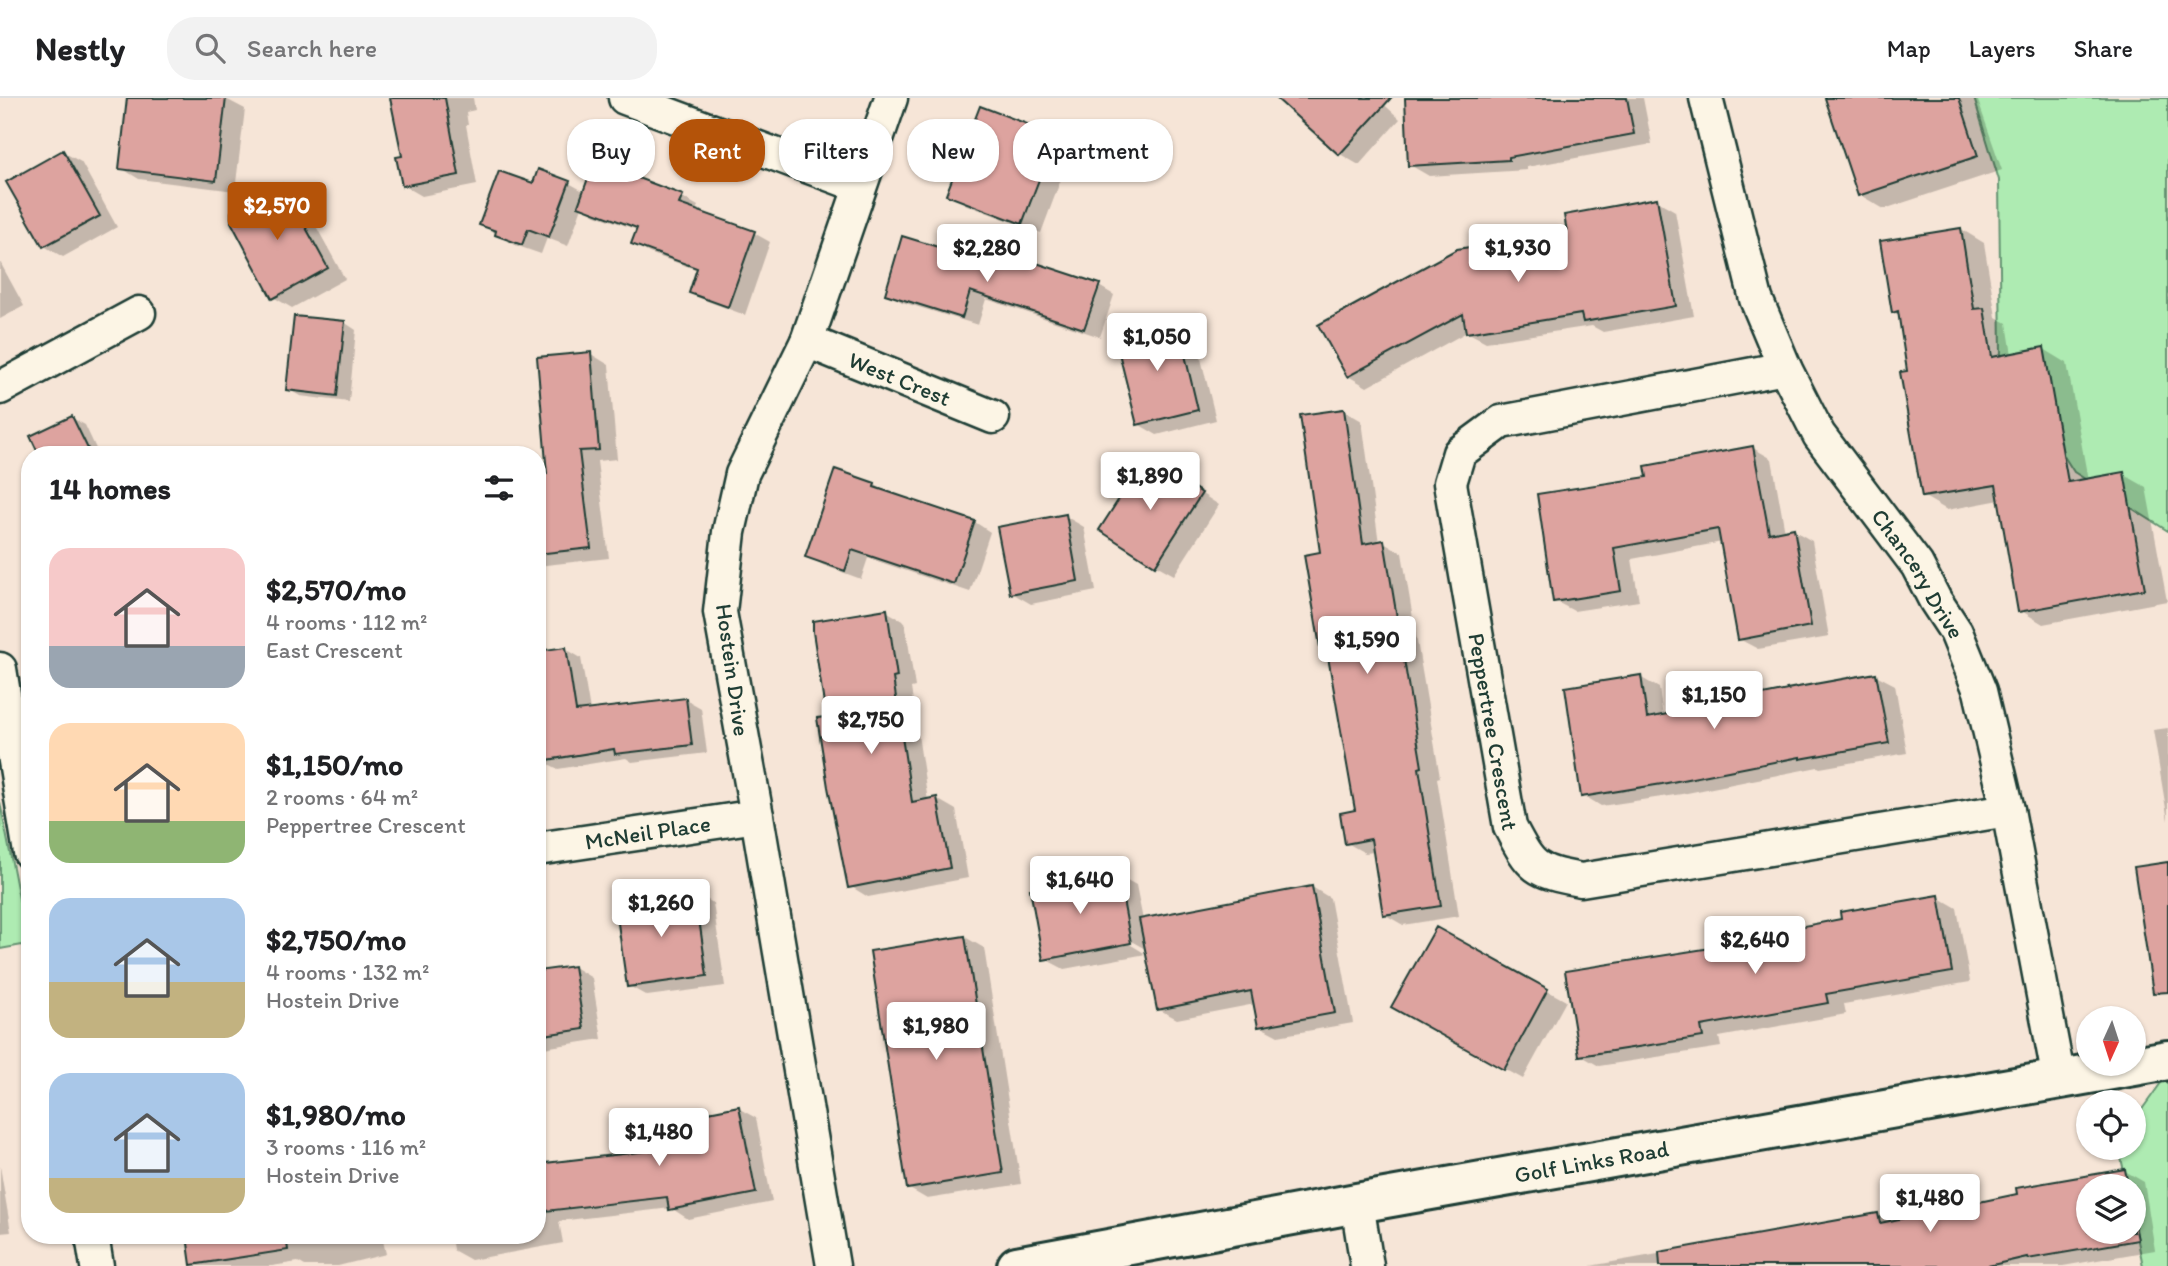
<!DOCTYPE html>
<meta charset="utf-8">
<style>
:root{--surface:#fff;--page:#f2f2f2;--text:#202124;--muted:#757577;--line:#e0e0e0;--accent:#b45309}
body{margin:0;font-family:Itim,sans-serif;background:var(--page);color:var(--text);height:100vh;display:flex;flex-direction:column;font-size:26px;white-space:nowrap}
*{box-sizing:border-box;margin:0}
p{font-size:23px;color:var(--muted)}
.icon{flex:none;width:38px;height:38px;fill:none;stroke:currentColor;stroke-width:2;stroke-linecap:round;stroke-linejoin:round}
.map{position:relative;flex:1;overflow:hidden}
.panel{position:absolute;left:21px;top:348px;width:525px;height:798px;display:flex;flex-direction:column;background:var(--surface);border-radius:28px;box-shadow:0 2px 5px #0004}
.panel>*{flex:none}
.hud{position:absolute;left:567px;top:21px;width:665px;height:63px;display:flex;gap:14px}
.needle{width:46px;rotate:183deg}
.buttons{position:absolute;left:2076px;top:908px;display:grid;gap:14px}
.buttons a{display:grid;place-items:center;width:70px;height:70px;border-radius:50%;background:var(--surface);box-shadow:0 2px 5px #0004;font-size:35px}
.price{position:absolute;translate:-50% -60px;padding:0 16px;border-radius:7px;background:#fff;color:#222;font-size:23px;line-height:46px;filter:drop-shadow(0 2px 4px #0008)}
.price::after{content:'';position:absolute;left:50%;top:42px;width:21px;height:16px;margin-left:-10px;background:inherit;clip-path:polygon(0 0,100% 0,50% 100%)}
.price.selected{background:var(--accent);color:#fff}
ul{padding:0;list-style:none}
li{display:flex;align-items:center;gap:21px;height:175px;padding:0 28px}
li span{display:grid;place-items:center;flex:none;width:196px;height:140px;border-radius:21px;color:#555}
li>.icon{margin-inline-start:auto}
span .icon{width:84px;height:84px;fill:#fffc;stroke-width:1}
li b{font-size:30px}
h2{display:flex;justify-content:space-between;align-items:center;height:84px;padding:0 28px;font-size:30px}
.chip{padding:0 24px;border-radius:28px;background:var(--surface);box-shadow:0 2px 5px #0004;font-size:24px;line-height:63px}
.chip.selected{background:var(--accent);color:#fff}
header{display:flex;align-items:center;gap:42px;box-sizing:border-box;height:98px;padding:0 35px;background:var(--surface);border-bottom:2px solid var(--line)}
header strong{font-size:33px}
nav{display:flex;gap:38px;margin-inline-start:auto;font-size:24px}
.search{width:490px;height:63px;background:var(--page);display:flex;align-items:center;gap:18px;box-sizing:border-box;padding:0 24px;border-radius:28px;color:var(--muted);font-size:26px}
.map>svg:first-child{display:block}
.green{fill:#aeebb2;stroke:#669473;stroke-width:2}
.shadow{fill:#0003;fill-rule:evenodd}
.building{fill:#dda39f;stroke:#1f3d34;stroke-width:2}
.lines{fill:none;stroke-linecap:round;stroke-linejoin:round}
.minor-casing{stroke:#1f3d34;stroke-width:37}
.secondary-casing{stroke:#1f3d34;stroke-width:44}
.minor{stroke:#fcf5e5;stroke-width:32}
.secondary{stroke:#fcf5e5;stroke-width:38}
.labels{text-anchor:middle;stroke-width:7;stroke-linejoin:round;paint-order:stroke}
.street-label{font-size:23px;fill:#1f3d34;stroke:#fcf5e5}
</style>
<header>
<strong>Nestly</strong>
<div class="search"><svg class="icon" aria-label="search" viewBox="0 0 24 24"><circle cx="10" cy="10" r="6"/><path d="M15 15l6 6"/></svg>Search here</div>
<nav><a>Map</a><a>Layers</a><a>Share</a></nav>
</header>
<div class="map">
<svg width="2168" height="1168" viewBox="0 0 2168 1168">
<rect width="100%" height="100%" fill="#f6e5d7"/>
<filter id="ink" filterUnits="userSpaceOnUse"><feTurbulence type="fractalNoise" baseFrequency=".0143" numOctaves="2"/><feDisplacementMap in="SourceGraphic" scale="14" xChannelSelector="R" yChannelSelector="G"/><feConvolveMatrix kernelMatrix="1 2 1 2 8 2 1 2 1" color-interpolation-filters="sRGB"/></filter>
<g filter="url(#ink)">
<path class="green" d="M1974 0H2168V433L2074 374 2001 259 1999 82Z
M0 704 28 846 0 851Z
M2168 975V1168H2143L2133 1118V1088H2127L2119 1050H2133V1024Z"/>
<path class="shadow" d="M129 0H221L226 1 245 11 235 93 139 81 121 70Z
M392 0H473L475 12 466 14 468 27H466L477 87 422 98 403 87 404 59Z
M1278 0H1377L1400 21 1359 67 1340 56Z
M1407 0H1643L1652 46 1527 69V72L1429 78 1410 67Z
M1827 0H1977L2002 72 1884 111 1860 97Z
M1055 38 1073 49 1041 135 967 107 948 96Z
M63 54 81 64 117 129 63 159 44 148Z
M569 85 585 94 682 99 698 108 695 114 754 135 770 144 745 217 707 203 691 194 698 172 649 155 634 146 638 132 596 117 582 109 568 148 547 140 541 156 515 147 482 126 534 88Z
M282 88 300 99 345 181 292 210 273 199Z
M1656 102 1675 113 1694 218 1603 234 1592 228 1486 244 1467 234 1367 289 1348 278 1569 135Z
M1961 131 1984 145 1996 219 2007 225 2012 257 2044 251 2067 265 2088 382 2123 376 2146 389 2167 503 2043 526 2020 512 2000 402 1947 412 1923 398 1909 274 1901 218 1893 214Z
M0 164 24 208 0 221Z
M1008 173 1099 188 1114 197 1100 239 986 201 978 227 902 204 887 195Z
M344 224 356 232 349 304 300 298 288 291Z
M1176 225 1195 236 1216 322 1157 337 1138 326Z
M591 256 609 267 617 361 597 363 609 460 537 468V379L549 377Z
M1343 312 1362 323 1379 445 1384 444 1402 455 1440 679 1437 680 1459 818 1403 827 1384 816 1375 754 1365 755 1347 745 1357 714 1330 562 1324 559 1322 455Z
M72 320 85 327 99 357H41Z
M1753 350 1772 361 1785 434 1793 432 1812 443 1829 539 1758 551 1739 541 1722 444 1632 461 1639 503 1574 513 1555 503 1649 380Z
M1165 372 1219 407 1174 477 1156 467Z
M874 386 889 396 975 424 990 434 970 494 868 460 861 481 823 467 807 458Z
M1065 418 1084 429 1096 493 1031 506 1012 495Z
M886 513 905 524 915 589 911 590 928 703 937 701 956 712 968 780 868 799 850 788Z
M566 551 581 560 590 613 685 601 701 610 707 655 632 664 626 660 558 671 543 663 537 664V555Z
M1876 577 1895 587 1907 655 1820 670 1818 669 1682 696 1601 708 1583 697 1640 579 1659 590 1663 619Z
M2168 630V723L2153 632Z
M1118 777 1136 787 1143 822 1312 789 1330 800 1353 925 1278 938 1259 928 1255 906 1177 921 1158 911 1147 852 1124 839 1123 842 1146 856 1064 871 1045 861Z
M694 794 713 805 725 888 647 898 629 888Z
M1938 799 1957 810 1970 884 1844 906 1846 916 1719 939 1721 949 1599 968 1580 957 1713 851Z
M1436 831 1566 903 1523 981 1394 909Z
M965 839 984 850 1021 1086 927 1101 908 1090Z
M574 869 592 880 602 941 537 951V875Z
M738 1010 756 1020 772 1104 688 1121 671 1110 559 1123 563 1145 471 1162 453 1152 451 1138H537V1074L659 1053Z
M0 1068 11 1134 0 1135Z
M2125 1073 2144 1084 2155 1152 2063 1168H1590L1878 1117 1890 1125ZM2088 1088H2133V1134H2088Z
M189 1138H382L386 1156 338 1168H305L298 1164 272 1168H196L193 1166Z"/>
<path class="building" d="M127 0H226L216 83 119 71Z
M390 0H445L459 77 402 88 396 59 402 58Z
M1276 0H1391L1339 57Z
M1405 0H1627L1634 36 1509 59V62L1408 68Z
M1825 0H1959L1978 58 1858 98Z
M980 8 1056 37 1022 126 946 97Z
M63 52 100 118 43 149 6 84Z
M609 69 683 97 679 106 755 133 728 209 689 195 697 170 631 146 637 130 578 108 591 72 606 77Z
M538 71 570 83 549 139 528 131 522 147 495 137 496 133 479 127 499 73 533 85Z
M282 86 328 170 272 201 231 124V114Z
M1657 100 1676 208 1583 224 1581 216 1466 235 1463 216 1347 279 1318 227 1457 151 1567 134 1564 117Z
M1961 130 1974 211 1984 210 1992 259 2044 249 2068 384 2124 374 2145 491 2018 514 1996 387 1922 399 1900 274 1907 273 1898 213 1892 215 1880 143Z
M902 138 1007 170 1012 157 1100 186 1084 231 970 193 962 220 885 196Z
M294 218 345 223 337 298 286 292Z
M1177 223 1198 312 1137 327 1115 239Z
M591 254 599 352 579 353 591 450 537 456V377L547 376 537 259Z
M1344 311 1363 446 1384 442 1422 669 1419 670 1441 808 1383 817 1371 741 1345 746 1340 715 1355 712 1328 559 1322 560 1304 457 1320 454 1300 317Z
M72 318 91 357H39L30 338Z
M1753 348 1769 435 1794 430 1811 528 1738 542 1718 431 1614 450 1621 493 1553 504 1537 396 1647 379 1645 368Z
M1146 359 1202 395 1155 468 1099 432Z
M835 371 875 385 874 389 975 423 954 486 852 452 845 473 805 459Z
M1066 416 1078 483 1010 496 997 429Z
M887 511 897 579 893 580 912 704 937 699 950 770 848 790 828 689 817 620 826 619 813 534V523Z
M566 549 576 613 686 600 692 647 615 656 614 651 541 663 537 640V553Z
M1876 575 1889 645 1800 661V659L1662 686 1581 699 1565 589 1641 577 1647 620 1788 592 1787 591Z
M2168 764V894L2153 895 2134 769Z
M1118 775 1131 845 1043 862 1030 791Z
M1312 788 1335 915 1258 929 1251 893 1157 912 1139 821Z
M695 792 707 878 627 889 615 804Z
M1939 797 1952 874 1826 896 1828 905 1701 928 1703 939 1579 958 1565 873 1711 850 1710 846 1841 821 1840 814Z
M1436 829 1548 891 1504 972 1391 909Z
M965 838 1003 1075 907 1091 870 853Z
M574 868 584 931 537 938V873Z
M739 1008 756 1095 669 1112 667 1099 537 1114V1066L657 1052 652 1025Z
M2125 1071 2128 1088H2088V1134H2133V1117L2138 1142 2028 1161 2027 1159 1988 1168H1660L1659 1154 1878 1115 1880 1125 2017 1096 2016 1090Z
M187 1138H286L288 1152 191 1167Z"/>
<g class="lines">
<g class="minor-casing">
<g id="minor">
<path d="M625 0 860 88"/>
<path id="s1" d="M1706 0 1756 201 1785 270 1819 337 1917 467 1935 502 1956 534 1980 593 2008 712 2059 982"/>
<path id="s2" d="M807 243 993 319"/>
<path id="s3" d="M1785 270 1501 324 1459 355 1450 385 1510 729C1532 771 1534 773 1581 782L2008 712"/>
<path d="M0 290 139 215"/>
<path d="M0 571 30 755"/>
<path id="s4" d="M537 751 757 718"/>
<path d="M1357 1105 1367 1168"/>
<path d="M92 1138 97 1168"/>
<path d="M833 1168 757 718 720 514 729 434 742 376 807 243 891 0"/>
</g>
</g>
<g class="secondary-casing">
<g id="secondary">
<path id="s5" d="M1017 1168 1357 1105 2168 962"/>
</g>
</g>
<use href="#minor" class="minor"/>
<use href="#secondary" class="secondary"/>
</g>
</g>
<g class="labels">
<g class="street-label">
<text dy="8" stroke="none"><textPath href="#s2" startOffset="100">West Crest</textPath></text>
<text dy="8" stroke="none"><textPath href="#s1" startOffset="528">Chancery Drive</textPath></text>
<text transform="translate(733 572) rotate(82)" y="8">Hostein Drive</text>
<text dy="8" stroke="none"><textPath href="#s3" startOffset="625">Peppertree Crescent</textPath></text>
<text dy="8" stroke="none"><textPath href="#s4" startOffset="112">McNeil Place</textPath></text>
<text dy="8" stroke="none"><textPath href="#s5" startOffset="584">Golf Links Road</textPath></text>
</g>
</g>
</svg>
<div class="buttons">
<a><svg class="needle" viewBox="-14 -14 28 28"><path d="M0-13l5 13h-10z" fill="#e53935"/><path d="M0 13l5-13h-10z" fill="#757577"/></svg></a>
<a><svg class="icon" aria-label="locate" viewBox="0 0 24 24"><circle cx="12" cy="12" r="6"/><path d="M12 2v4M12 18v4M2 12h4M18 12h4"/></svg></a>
<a><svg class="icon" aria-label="layers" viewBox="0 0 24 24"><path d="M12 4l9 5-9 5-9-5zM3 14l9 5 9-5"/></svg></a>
</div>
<b class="price selected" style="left:277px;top:144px">$2,570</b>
<b class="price" style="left:987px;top:186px">$2,280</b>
<b class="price" style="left:1518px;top:186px">$1,930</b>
<b class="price" style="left:1157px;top:275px">$1,050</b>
<b class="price" style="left:1150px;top:414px">$1,890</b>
<b class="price" style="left:1367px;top:578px">$1,590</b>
<b class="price" style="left:1714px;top:633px">$1,150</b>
<b class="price" style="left:871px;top:658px">$2,750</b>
<b class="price" style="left:1080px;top:818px">$1,640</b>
<b class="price" style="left:661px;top:841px">$1,260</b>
<b class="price" style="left:1755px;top:878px">$2,640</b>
<b class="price" style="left:936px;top:964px">$1,980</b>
<b class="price" style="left:659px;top:1070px">$1,480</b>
<b class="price" style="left:1930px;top:1136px">$1,480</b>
<div class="hud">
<a class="chip">Buy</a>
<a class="chip selected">Rent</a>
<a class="chip">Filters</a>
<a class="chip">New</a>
<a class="chip">Apartment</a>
</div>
<section class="panel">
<h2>14 homes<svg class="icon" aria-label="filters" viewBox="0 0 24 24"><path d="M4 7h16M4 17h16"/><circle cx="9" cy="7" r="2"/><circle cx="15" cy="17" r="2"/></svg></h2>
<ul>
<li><span style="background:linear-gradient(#f6c9c9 70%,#9aa5b1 0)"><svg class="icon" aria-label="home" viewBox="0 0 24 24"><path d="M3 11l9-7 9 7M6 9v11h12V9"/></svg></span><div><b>$2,570/mo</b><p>4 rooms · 112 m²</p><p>East Crescent</p></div></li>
<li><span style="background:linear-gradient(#ffd9b3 70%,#8fb573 0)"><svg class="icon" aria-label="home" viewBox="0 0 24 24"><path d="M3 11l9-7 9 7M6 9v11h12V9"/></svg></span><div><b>$1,150/mo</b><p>2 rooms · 64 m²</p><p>Peppertree Crescent</p></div></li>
<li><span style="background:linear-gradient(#a9c7e8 60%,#c2b280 0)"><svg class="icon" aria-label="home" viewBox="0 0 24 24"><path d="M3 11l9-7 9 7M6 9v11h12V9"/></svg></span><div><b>$2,750/mo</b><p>4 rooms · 132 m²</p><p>Hostein Drive</p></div></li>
<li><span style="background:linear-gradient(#a9c7e8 75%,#c2b280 0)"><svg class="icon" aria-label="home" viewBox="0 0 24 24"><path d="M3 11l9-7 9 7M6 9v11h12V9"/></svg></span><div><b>$1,980/mo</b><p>3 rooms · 116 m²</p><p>Hostein Drive</p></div></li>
</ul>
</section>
</div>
